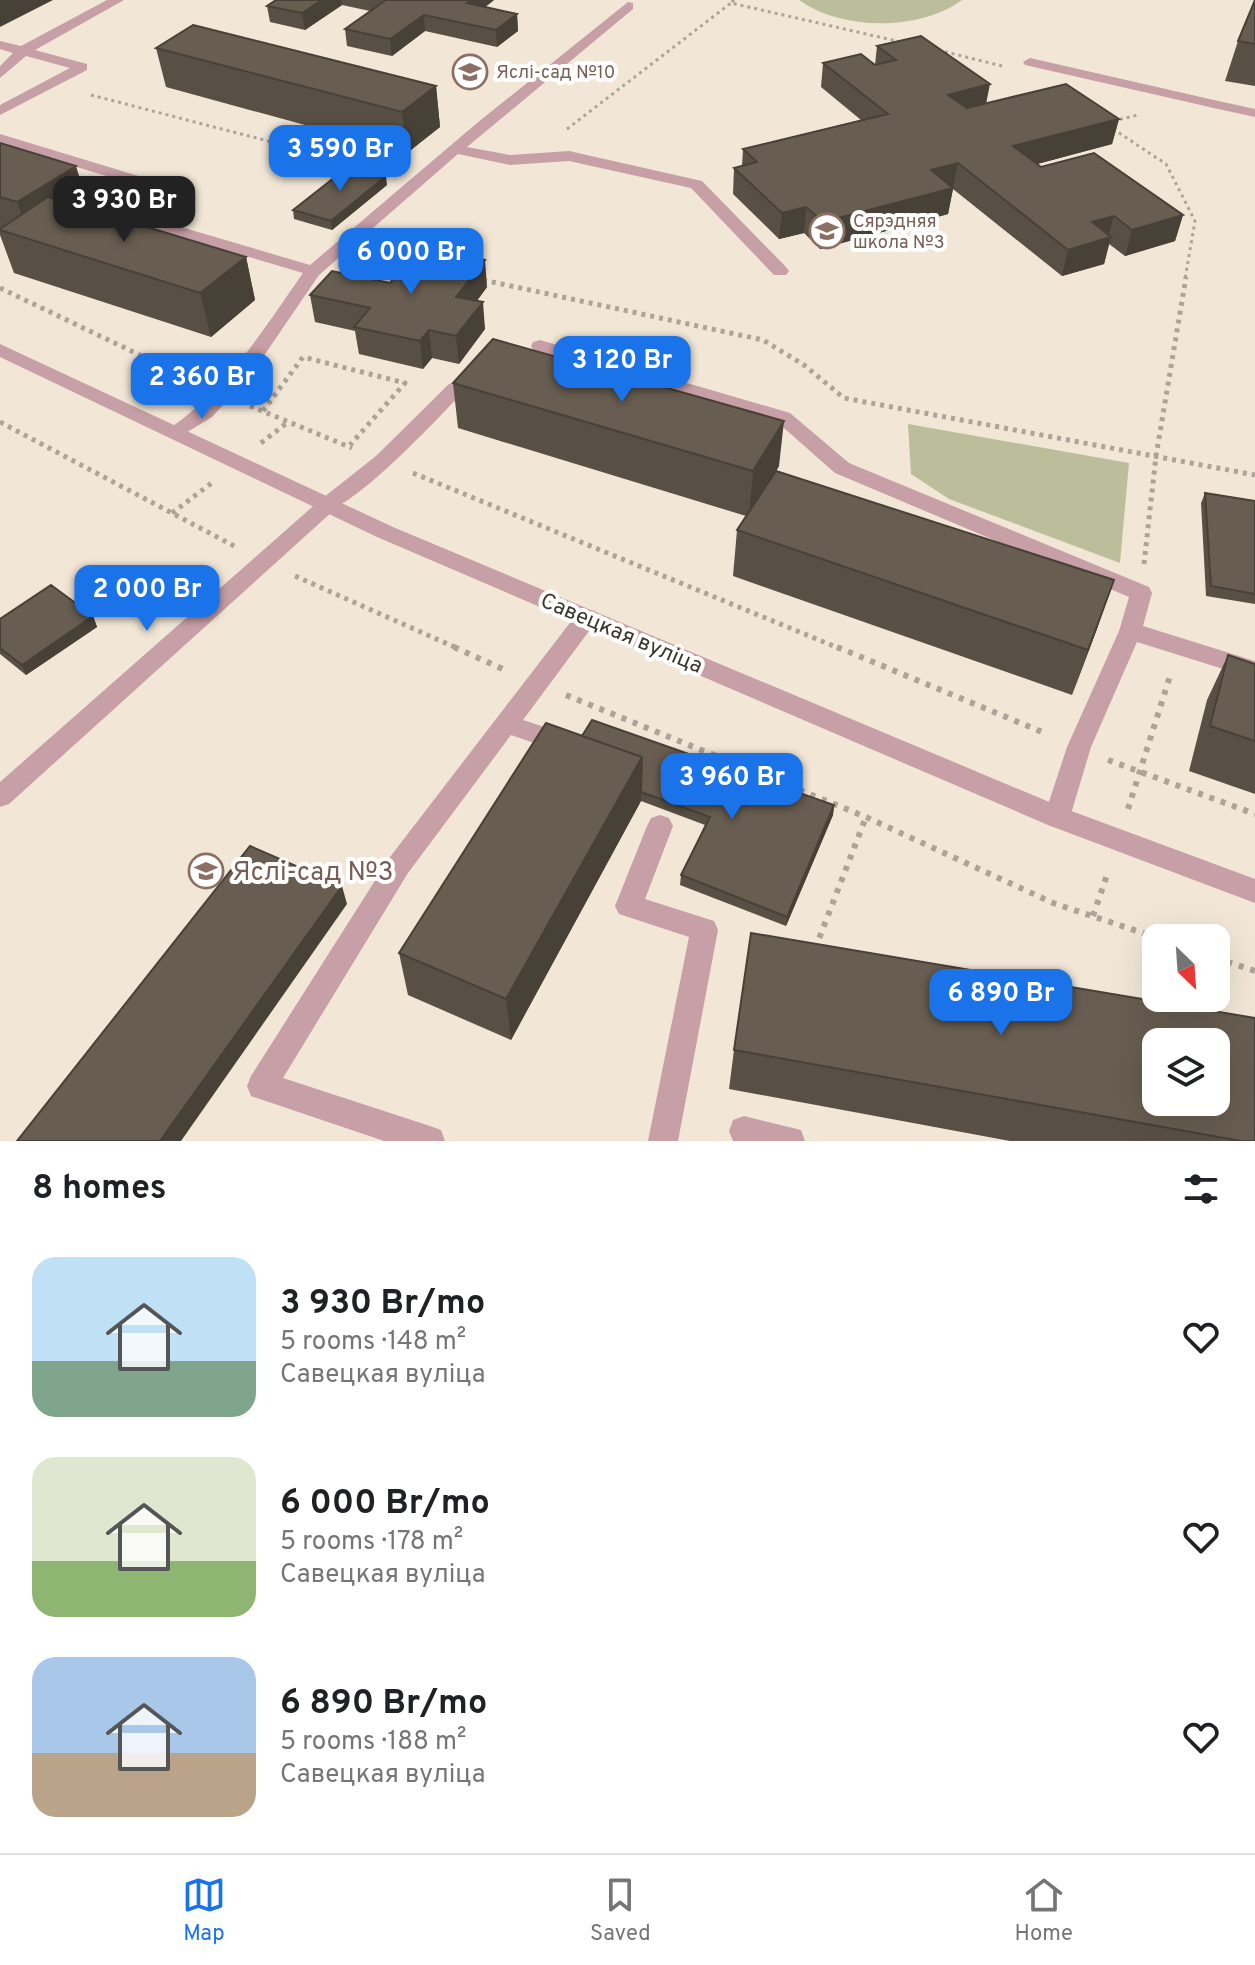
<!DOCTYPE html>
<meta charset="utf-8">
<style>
:root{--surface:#fff;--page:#f2f2f2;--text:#202124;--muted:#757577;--line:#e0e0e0;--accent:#1a73e8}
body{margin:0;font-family:Overpass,sans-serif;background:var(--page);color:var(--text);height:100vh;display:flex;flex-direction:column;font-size:30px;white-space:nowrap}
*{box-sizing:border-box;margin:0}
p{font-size:26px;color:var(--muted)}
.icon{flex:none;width:44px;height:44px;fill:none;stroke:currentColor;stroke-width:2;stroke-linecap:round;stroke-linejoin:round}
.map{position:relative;height:1141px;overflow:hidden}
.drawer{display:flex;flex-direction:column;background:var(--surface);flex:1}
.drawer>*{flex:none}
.needle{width:52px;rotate:155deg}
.fabs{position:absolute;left:1142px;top:924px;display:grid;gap:16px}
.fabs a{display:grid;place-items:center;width:88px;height:88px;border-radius:16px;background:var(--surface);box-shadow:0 8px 32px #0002;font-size:40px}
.price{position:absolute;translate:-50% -68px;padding:0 18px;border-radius:16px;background:var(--accent);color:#fff;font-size:26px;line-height:52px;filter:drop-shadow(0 2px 4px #0008)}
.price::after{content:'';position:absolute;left:50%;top:48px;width:24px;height:18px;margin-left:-12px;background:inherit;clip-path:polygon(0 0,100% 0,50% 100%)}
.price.current{background:#222;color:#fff}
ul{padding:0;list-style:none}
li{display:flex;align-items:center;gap:24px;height:200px;padding:0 32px}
li span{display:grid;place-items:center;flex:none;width:224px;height:160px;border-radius:24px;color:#555}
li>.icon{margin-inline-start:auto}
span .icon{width:96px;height:96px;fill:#fffc;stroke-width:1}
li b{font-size:34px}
h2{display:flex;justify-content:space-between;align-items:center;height:96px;padding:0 32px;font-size:34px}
.dock{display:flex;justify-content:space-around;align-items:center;height:112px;border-top:2px solid var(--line);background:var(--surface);font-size:22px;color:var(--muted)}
.dock a{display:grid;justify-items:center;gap:4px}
.dock .current{color:var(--accent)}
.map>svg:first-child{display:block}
.green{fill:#bbbd9b}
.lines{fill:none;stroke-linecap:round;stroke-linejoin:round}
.path-far2{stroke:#aca498;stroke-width:3;stroke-dasharray:3 4;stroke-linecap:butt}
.path-far1{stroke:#aca498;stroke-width:5;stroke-dasharray:4 5;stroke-linecap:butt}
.path{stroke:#aca498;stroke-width:6;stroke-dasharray:5 7;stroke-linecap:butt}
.service{fill:#c79fa6;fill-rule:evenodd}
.minor{fill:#c79fa6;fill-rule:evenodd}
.tertiary{fill:#c79fa6;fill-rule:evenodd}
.wall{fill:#595045}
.shaded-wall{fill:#484138}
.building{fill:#675d50;stroke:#484138;stroke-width:2;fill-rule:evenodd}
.labels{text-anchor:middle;stroke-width:8;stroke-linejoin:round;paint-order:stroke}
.far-education-label{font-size:18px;fill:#785e54;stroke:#fff;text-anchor:start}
.street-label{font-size:22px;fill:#3a3630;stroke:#fff}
.near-education-label{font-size:26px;fill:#785e54;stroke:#fff;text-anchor:start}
</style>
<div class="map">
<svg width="1255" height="1141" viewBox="0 0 1255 1141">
<rect width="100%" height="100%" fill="#f2e7d7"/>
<path class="green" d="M799 0H962C920 31 842 31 799 0Z
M908 424 1129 463 1120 563 949 499 911 474Z"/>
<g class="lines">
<path class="path-far2" d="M734 0 731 3 901 42
M938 50 1002 66
M91 95 387 172
M1113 121 1138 115
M567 129 731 3
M1113 129 1166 164 1195 221 1185 279
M377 255 411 263"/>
<path class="path-far1" d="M483 280 763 340 804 365 844 398 1255 475
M0 288 194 381
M250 406 352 448
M263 411 303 357 405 383 350 445
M0 422 236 547
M261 443 288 422
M413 473 841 649
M172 513 213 482
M1144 564 1156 456 1186 277
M295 576 459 649"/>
<path class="path" d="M454 647 505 670
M837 647 1047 734
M566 695 866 817 1053 903 1158 938
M1108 760 1255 814
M1128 809 1171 673
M1093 916 1108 872
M815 949 866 817
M1216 958 1255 971"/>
<path class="service" d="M107 0H124L35 50 87 64V70L0 115V105L70 68 26 56 0 78V66L13 53 0 49V41L21 46Z
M628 2 633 3V9L467 147 510 155 569 151 702 181 786 267 789 271 786 275H774L691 188 569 161 510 165 458 154 319 275 250 376 212 417 176 439 169 437 166 433 169 429C227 389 263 330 303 273L124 220 122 217 140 186 0 144V134L155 181 157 184 140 215 310 265 477 123Z
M1030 58 1214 100 1221 104 1214 108 1025 65 1023 62Z
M540 340 790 413 849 463 1149 587 1152 593 1143 626 1255 661V679L1137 642 1091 747 1070 817 1066 825 1057 828 1048 825 1044 817 1067 747 1119 631 1129 597 835 473 776 421 533 350 531 346 533 342Z
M456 382 463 384 466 388 463 392C441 415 345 519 319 511L316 506 319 501 376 456 449 384Z
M587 609 595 611 598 617 595 623 523 720 575 737 578 744 575 751 566 754 511 735 408 873 283 1078 430 1126 441 1130 445 1141H384L251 1096 247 1086 251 1076 390 857 579 611Z
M660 815 669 818 673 826 645 899 714 921 718 930 678 1141H648L689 937 619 914 615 906 647 826 651 818Z
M744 1116 801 1130 805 1141H733L729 1131 733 1120Z"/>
<path class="minor" d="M1214 100 1255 109V117L1209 107V101Z
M326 499 333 501 336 506 333 511 9 804 0 807V782L319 501Z"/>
<path class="tertiary" d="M0 344 393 527 1066 809 1255 879V903L1048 825 377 537 0 357Z"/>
</g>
<path class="wall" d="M274 0H494L485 7 517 14 518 31 497 47 425 31 392 56 347 46 345 29 370 11 342 5 305 30 270 22 267 6 276 0Z
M1255 0V86L1225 81 1238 41Z
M877 46 986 104 1119 119 1112 144 1037 164 1041 167 1183 215 1175 241 1125 256 1109 244 1104 264 1062 276 953 189 948 214 820 249 804 233 779 239 733 194 734 168 742 166 743 149 861 120 821 87 823 63 875 65Z
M156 48 436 86 440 127 407 153 166 87Z
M0 143 89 208 87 209 246 257 255 300 211 337 14 273 0 235Z
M387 185 332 230 294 219 293 210Z
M390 283 487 287 477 301 485 329 459 364 432 358 423 369 359 354 355 331 315 322 310 295Z
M453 383 779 466 772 478 1098 626 1072 695 733 576 737 530 746 516 458 428Z
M1205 493 1255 501V604L1206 596 1201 503Z
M93 616 97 627 26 675 0 654V619Z
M1228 655 1255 664V794L1189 771 1207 700Z
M582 736 834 805 833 815 786 926 680 885 681 875 705 825 641 801 511 1040 408 995 399 953Z
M734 1050 1255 1141H1010L729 1089Z"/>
<path class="shaded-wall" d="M0 0H53L0 27Z
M322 0H341L342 5 305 30 302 13Z
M472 0H494L469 20 467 3Z
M517 14 518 31 497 47 496 30Z
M424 15 425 31 392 56 390 39Z
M990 84 985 109 944 120 948 95Z
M436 86 440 127 407 153 402 112Z
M1119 119 1112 144 1008 172 1013 146Z
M958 163 948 214 820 249 823 222 931 170Z
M76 166 89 208 37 242 30 240 17 202Z
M386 176 387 185 332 230 331 221Z
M806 207 804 233 779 239 782 213Z
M1183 215 1175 241 1125 256 1132 230Z
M1114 216 1108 238 1111 237 1104 264 1062 276 1068 250 1092 222Z
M246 257 255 300 211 337 200 293Z
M485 260 487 287 459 324 456 297Z
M483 302 485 329 459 364 456 336Z
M429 330 432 358 423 369 420 341Z
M784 421 779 466 749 516 753 471Z
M1114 580 1098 626 1072 695 1088 650Z
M93 616 97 627 26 675 22 665Z
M642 757 641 801 511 1040 506 999Z
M834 805 833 815 786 926 787 917Z
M342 886 347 904 181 1141H160Z"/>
<path class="building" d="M276 0H322L302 13 267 6Z
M386 0H472L467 3 517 14 496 30 424 15 390 39 345 29Z
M1255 0V44L1238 41Z
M193 25 436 86 402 112 156 48Z
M921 36 990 84 948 95 967 108 1066 84 1119 119 1013 146 1041 167 1094 153 1183 215 1132 230 1114 216 1092 222 1111 237 1068 250 958 163 931 170 953 188 823 222 806 207 782 213 734 168 757 162 743 149 888 114 823 63 861 54 875 65 896 60 877 46Z
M0 143 76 166 17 202 0 197Z
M349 166 386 176 331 221 293 210Z
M48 197 246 257 200 293 0 230V229Z
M421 247 485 260 456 297 483 302 456 336 429 330 420 341 354 327 370 308 310 295 332 271 390 283Z
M493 339 784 421 753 471 453 383Z
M776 471 1114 580 1088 650 737 530Z
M1205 493 1255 501V594L1211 586Z
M51 585 93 616 22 665 0 648V619Z
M1228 655 1255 664V741L1210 726Z
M592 720 834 805 787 917 681 875 710 817 641 792 642 757 582 736Z
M546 723 642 757 506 999 399 953Z
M250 846 342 886 160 1141H17Z
M751 933 1255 1018V1141H1241L734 1050ZM1156 1042H1216V1102H1156Z"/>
<defs>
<g id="school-ring" transform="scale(1.8)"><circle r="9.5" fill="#fff" stroke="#8d6e63" stroke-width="1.5"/><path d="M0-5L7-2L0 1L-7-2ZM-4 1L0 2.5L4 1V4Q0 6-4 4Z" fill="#8d6e63"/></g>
</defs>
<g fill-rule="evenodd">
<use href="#school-ring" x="470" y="72"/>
<use href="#school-ring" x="827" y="231"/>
<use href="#school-ring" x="206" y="871"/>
</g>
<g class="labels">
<g class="far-education-label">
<text x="496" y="78">Яслі-сад №10</text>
<text x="853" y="227">Сярэдняя<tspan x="853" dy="21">школа №3</tspan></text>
</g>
<g class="street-label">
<text transform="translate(622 632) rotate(23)" y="8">Савецкая вуліца</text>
</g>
<g class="near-education-label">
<text x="232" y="880">Яслі-сад №3</text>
</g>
</g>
</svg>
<div class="fabs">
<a><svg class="needle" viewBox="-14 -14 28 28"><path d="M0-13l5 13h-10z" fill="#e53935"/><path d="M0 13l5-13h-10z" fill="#757577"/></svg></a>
<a><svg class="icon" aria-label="layers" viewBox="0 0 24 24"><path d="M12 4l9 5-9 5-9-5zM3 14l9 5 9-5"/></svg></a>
</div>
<b class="price" style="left:340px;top:193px">3 590 Br</b>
<b class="price current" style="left:124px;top:244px">3 930 Br</b>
<b class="price" style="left:411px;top:296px">6 000 Br</b>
<b class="price" style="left:622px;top:404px">3 120 Br</b>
<b class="price" style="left:202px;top:421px">2 360 Br</b>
<b class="price" style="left:147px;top:633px">2 000 Br</b>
<b class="price" style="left:732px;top:821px">3 960 Br</b>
<b class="price" style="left:1001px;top:1037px">6 890 Br</b>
</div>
<section class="drawer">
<h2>8 homes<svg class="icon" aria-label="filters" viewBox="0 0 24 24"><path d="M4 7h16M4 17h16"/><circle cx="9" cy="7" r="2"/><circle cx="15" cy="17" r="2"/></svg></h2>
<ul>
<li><span style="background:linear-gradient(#bfe0f5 65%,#7fa58c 0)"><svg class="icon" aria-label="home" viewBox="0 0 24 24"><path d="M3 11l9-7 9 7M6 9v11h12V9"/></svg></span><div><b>3 930 Br/mo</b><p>5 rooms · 148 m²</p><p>Савецкая вуліца</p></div><svg class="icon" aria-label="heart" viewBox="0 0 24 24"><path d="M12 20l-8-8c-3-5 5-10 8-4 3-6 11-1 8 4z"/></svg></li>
<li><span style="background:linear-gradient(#dfe7d0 65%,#8fb573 0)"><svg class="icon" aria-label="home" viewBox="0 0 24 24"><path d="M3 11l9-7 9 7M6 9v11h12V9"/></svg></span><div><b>6 000 Br/mo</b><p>5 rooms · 178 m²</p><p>Савецкая вуліца</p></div><svg class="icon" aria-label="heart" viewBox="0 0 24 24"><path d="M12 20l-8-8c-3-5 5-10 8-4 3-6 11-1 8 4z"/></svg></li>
<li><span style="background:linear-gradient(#a9c7e8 60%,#b9a48a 0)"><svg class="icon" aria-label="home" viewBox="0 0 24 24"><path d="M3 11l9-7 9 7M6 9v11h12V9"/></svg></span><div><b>6 890 Br/mo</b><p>5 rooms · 188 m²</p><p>Савецкая вуліца</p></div><svg class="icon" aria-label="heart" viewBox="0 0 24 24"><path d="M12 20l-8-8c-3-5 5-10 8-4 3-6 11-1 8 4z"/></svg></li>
</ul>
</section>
<nav class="dock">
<a class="current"><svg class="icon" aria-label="map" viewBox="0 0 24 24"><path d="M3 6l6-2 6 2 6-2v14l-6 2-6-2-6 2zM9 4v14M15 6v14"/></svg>Map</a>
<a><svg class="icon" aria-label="saved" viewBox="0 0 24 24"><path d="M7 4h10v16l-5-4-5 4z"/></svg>Saved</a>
<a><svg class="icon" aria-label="home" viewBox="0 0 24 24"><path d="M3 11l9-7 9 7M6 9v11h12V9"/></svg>Home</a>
</nav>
